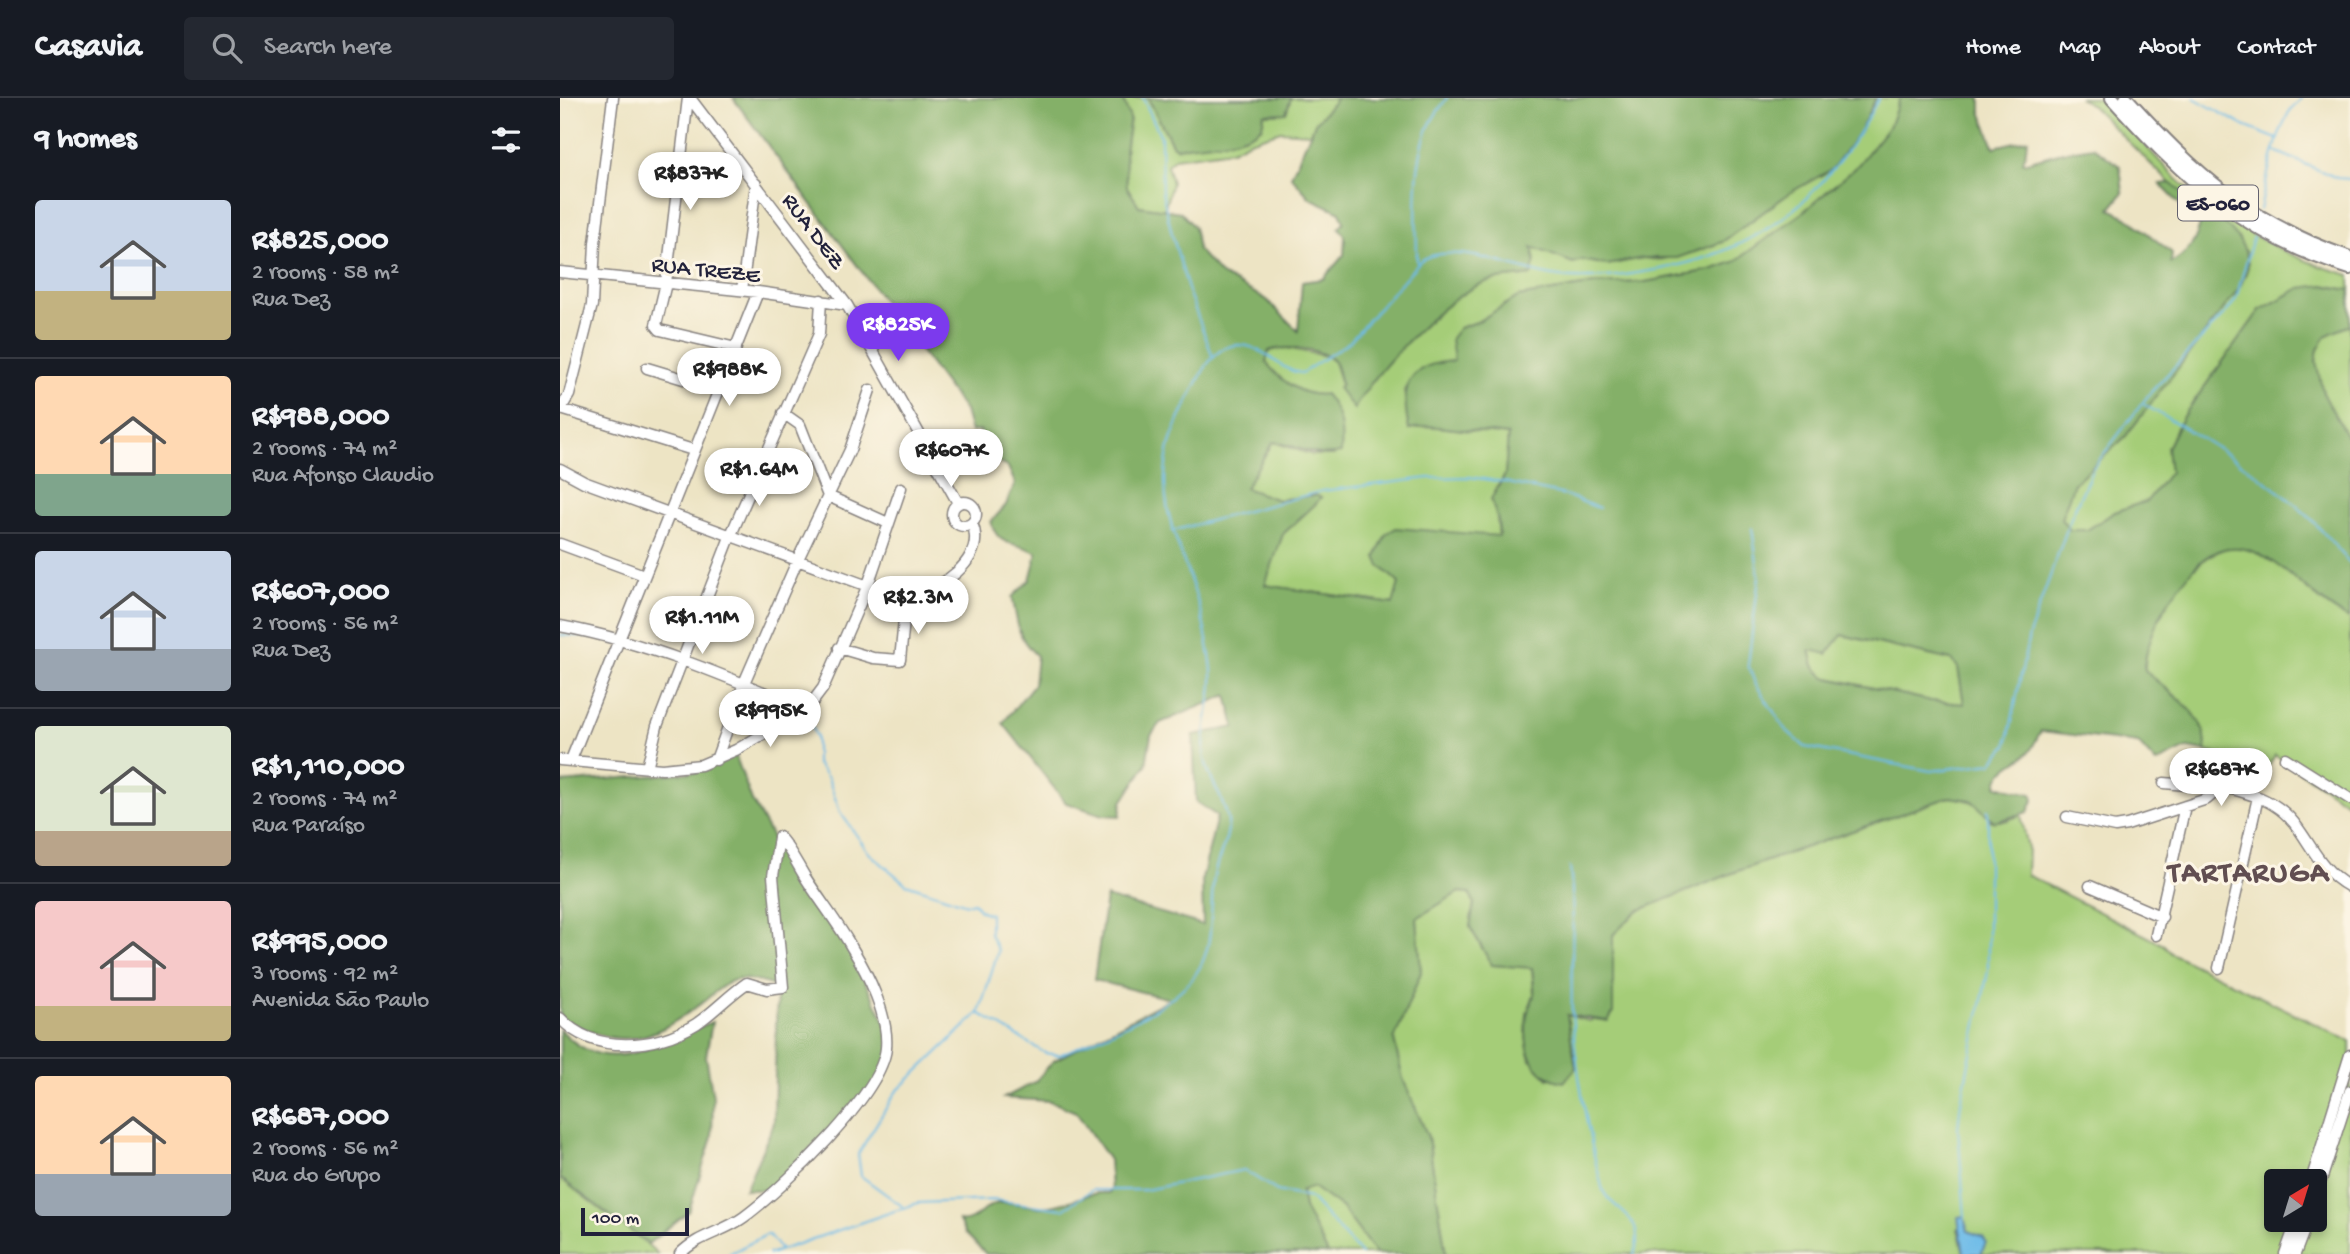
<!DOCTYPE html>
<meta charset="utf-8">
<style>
:root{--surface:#171b24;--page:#242831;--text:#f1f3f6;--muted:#9ea1a6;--line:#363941;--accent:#7c3aed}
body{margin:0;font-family:"Gochi Hand",sans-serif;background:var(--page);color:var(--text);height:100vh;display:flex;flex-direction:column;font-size:26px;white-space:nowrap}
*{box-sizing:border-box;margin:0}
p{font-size:23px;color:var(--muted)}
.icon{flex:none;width:38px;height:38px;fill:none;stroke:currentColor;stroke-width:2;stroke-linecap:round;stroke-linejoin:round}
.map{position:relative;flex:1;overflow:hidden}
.panel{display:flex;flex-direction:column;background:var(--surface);width:560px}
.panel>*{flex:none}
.needle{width:46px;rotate:38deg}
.fabs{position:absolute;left:1704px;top:1071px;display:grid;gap:14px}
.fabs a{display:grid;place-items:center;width:63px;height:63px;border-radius:7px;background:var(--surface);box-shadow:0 4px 10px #0003;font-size:35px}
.scale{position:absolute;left:21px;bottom:18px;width:108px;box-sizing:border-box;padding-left:7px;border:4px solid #22223b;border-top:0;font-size:19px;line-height:24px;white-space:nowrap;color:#22223b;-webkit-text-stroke:5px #fcf5e5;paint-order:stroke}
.price{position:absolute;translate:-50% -60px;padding:0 16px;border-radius:24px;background:#fff;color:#222;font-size:23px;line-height:46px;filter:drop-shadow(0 2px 4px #0008)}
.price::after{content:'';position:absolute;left:50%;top:42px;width:21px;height:16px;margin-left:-10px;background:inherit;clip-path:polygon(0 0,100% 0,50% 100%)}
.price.on{background:var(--accent);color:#fff}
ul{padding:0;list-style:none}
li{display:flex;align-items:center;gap:21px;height:175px;padding:0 35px}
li+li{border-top:2px solid var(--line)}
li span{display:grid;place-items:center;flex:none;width:196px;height:140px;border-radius:7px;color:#555}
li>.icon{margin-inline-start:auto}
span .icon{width:84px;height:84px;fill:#fffc;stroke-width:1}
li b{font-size:30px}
h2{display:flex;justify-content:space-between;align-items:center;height:84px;padding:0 35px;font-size:30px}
header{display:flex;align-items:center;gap:42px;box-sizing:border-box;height:98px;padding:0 35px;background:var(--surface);border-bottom:2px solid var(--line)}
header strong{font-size:33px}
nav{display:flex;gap:38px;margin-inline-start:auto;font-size:24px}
.search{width:490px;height:63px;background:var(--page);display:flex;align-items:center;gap:18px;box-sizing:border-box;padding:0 24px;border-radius:7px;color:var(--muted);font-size:26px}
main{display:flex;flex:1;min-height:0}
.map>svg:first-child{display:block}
.green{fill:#a5cd78;stroke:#64785a;stroke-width:2;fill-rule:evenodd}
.forest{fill:#84b068;stroke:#536952;stroke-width:2;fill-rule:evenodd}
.water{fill:#6ebce8;stroke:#486f92;stroke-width:2}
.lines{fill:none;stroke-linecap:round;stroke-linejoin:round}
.stream{stroke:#6ebce8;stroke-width:2}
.minor-casing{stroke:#888380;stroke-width:13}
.major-casing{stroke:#888380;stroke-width:16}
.minor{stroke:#fff;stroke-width:10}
.major{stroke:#fff;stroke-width:12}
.labels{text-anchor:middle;stroke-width:6;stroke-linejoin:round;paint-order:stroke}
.shield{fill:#fcf5e5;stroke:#63616e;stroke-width:2}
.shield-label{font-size:21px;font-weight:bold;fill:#22223b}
.street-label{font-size:23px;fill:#22223b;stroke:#fcf5e5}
.district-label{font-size:30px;font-weight:bold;letter-spacing:2px;fill:#614e51;stroke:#fcf5e5}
</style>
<header>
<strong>Casavia</strong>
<div class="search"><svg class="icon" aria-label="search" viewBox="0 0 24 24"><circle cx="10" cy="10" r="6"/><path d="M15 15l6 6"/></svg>Search here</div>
<nav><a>Home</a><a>Map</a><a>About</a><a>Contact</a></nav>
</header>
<main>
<section class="panel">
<h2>9 homes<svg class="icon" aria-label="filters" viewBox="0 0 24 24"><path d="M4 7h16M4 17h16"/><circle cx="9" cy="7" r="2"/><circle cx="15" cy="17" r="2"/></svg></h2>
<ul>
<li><span style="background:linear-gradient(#c9d6e8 65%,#c2b280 0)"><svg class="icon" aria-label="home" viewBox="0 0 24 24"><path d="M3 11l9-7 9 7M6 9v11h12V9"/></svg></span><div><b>R$825,000</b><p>2 rooms · 58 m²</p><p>Rua Dez</p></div></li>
<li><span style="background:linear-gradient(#ffd9b3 70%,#7fa58c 0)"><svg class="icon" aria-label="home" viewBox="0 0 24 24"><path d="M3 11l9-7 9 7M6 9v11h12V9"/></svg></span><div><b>R$988,000</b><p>2 rooms · 74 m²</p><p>Rua Afonso Claudio</p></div></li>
<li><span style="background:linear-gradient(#c9d6e8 70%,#9aa5b1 0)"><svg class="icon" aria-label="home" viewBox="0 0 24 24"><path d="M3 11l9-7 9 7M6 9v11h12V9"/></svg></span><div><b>R$607,000</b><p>2 rooms · 56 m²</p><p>Rua Dez</p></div></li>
<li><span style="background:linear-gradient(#dfe7d0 75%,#b9a48a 0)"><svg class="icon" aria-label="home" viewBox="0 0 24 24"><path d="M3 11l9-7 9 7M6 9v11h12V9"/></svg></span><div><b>R$1,110,000</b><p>2 rooms · 74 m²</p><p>Rua Paraíso</p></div></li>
<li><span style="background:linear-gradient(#f6c9c9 75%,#c2b280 0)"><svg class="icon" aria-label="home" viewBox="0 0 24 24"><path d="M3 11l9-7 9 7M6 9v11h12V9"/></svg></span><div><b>R$995,000</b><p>3 rooms · 92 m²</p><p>Avenida São Paulo</p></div></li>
<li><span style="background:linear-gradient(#ffd9b3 70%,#9aa5b1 0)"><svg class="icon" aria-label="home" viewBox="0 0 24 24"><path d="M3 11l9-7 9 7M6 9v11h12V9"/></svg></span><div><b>R$687,000</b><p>2 rooms · 56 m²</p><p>Rua do Grupo</p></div></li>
</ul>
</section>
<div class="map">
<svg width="1790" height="1156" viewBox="0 0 1790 1156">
<rect width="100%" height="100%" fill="#fcf5e5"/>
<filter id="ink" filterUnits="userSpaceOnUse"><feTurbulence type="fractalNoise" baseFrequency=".0143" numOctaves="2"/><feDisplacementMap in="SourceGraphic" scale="14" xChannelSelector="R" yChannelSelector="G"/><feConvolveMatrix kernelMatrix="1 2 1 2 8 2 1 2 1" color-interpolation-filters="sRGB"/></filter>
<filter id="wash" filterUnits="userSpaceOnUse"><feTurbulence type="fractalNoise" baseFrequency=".00686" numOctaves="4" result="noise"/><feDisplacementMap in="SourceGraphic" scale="28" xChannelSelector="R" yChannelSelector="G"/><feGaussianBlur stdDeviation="1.57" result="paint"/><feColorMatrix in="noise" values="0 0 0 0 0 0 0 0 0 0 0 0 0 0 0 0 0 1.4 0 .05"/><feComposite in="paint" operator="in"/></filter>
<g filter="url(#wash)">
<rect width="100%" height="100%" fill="#ede4c4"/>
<path class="green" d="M562 0H588L613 48 704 22V16L726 15 731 0H777L749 35 721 33 689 43 672 52 615 60 607 67 612 85 604 112 579 108 567 89 565 53 570 20Z
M1316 0H1340L1330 27 1298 67 1242 115 1174 164 1151 172 1085 184 1034 186 958 199 917 224 899 230 895 263C871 264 860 275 844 292L849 331 868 328 948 337 945 377 934 393 939 439 897 436 820 468 839 485 834 506 704 487 723 436 757 405 755 397 718 402 684 390 713 344 753 357H774L760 297C739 297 718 281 706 264L709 253 726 250 766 258 774 264 781 286 794 311C816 272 882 202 923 184 936 179 956 180 971 177L972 148 1013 165 1022 162 1047 167 1083 160 1099 162 1135 154 1162 144 1231 94 1272 71 1300 33Z
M1519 0H1544C1569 27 1593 59 1620 84 1667 127 1729 161 1790 177V192L1763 187 1700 212 1622 320 1607 350 1610 374 1587 403 1555 414 1527 432H1510L1501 421 1514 385 1565 339 1678 192 1688 169 1679 141 1652 115 1610 85 1530 6Z
M1790 227V344C1774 323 1744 268 1762 243 1768 234 1780 230 1790 227Z
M1677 448C1721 457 1750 502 1790 521V707L1715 657 1708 669 1645 653C1652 617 1607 594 1585 572 1583 528 1631 452 1677 448Z
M1282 537 1391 562 1398 569 1404 606 1371 603 1264 579 1254 568 1250 551 1267 556Z
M1389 699C1407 701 1423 704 1431 723H1445L1461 717 1468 750 1467 777 1604 847 1611 855 1790 943V1156H1421L1423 1139 1398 1131 1404 1156H886L868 1039 843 981 834 942 861 874 857 820 899 794 910 795 914 805 910 829 932 867 972 869 974 897 967 915 966 940 971 962 988 981 1016 969 1006 917 1029 923 1053 915V837L1077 813 1175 774ZM1717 1083H1755V1122H1717Z
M0 1080 48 1117 55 1118 98 1156H0Z
M753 1089 782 1110 816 1156H768L744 1110 741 1093Z"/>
<path class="forest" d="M173 0H562L570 20 565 53 567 89 579 108 621 114 634 129 638 152 661 177 706 201 738 233 742 184 763 181 784 157 785 138 779 130 784 124 780 114 750 100 731 78 755 25 777 0H1316L1300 33 1272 71 1231 94 1162 144 1117 160H1083L1047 167 1022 162 1013 165 972 149 975 163 971 177C956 180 936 179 923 185 882 202 816 272 794 311L778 290 781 286C779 280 778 270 774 264 764 250 724 247 709 253L706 264C719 281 742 300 765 296 781 315 783 331 781 355 756 361 738 347 713 344L685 390 718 402 756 397 761 400 723 436 705 487 833 506 839 485 820 468 816 459 826 436 836 430 939 438 938 423 931 401 945 377 948 337 868 328 849 331C840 288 846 266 894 263L891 240 899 230 917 224 958 199 1034 186 1085 184 1151 172 1174 164 1242 115 1298 67 1330 27 1340 0H1421V13L1434 49 1468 41 1463 65 1502 54 1533 49 1560 68 1563 95 1550 111 1567 119 1612 155 1611 165C1628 155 1634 147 1640 127L1600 86 1610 85C1634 104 1686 131 1688 166 1688 174 1682 184 1678 192L1565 339 1514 385 1501 421 1510 432H1527L1555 414 1587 403 1610 374 1607 350 1622 320 1700 212 1740 190 1763 187 1790 192V227L1767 237 1758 251 1756 263 1763 295 1790 344V521C1736 495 1685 406 1629 476 1605 506 1591 529 1584 567L1585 572C1607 595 1652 617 1645 653L1627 650 1596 665 1578 645 1481 633C1477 639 1474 648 1469 654 1458 666 1439 669 1437 688L1472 696 1474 700 1468 714 1435 724 1411 702 1389 699 1175 774 1077 813 1053 837V915L1048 923 1007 917 1016 970 1004 984C970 978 963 949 967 917 968 910 973 904 974 897 975 889 973 878 972 870L932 867 910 829 914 805 910 795 899 794 857 820 861 874 834 942 843 981 868 1039 886 1156H816L782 1110 753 1089 741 1093 744 1110 768 1156H426L405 1135 399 1123C412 1126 421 1112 432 1107 448 1101 464 1108 480 1109 506 1109 524 1093 548 1095L551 1092 549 1062 516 1014 490 1003 444 1000 475 984 493 963 610 901 534 882 546 799 643 827 642 781 657 718 636 704 633 637 675 629 667 597 600 625 591 637 586 667 562 704 560 718 543 717 506 705 443 625 474 586 477 558C455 538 459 526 452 499L470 482 477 455C456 442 439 452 431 424L446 407 455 385 448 369 425 358 420 332 411 334 405 313ZM1282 537 1391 562 1398 569 1404 606 1371 603 1264 579 1254 568 1250 552 1267 556Z
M588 0H731L726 15 704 16 702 29C679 48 644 43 617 50L613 48Z
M175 656 192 703 223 759 278 830 335 943 323 984 290 1011 210 1092H185L214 1025 217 889C204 885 189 879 175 882 163 885 149 900 139 907 85 947 60 951 0 920V685L136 674Z
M152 924 146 958 153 999 152 1039 129 1113 88 1146 0 1080V931C48 985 98 943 152 924Z"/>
<path class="water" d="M1404 1118 1408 1133 1423 1139 1426 1144 1421 1156H1404L1398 1119Z"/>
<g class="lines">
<path class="stream" d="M583 0 601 39 602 94 612 136 630 198 653 259
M1634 0 1684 28 1717 41
M1715 53 1777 80 1790 81
M1700 112C1707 80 1713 46 1728 16 1731 9 1737 8 1741 0
M857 164C857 122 852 72 867 33 871 21 880 10 887 0
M1583 306C1639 338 1699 373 1747 417 1762 432 1776 449 1790 465
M1192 430 1199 479 1188 567 1195 585 1225 631 1245 649 1371 673 1432 665 1447 647 1469 537 1512 417 1533 370 1590 295 1670 210 1676 201 1693 139
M612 433 762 393 869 380 909 379 944 384 1005 397 1039 410
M0 537 31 539
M246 616 256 639V665L268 680 280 714 309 755 346 786 407 806 413 804 421 813 430 816V836L438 853 419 915 336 994 298 1056 301 1078 342 1108
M1010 769C1016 817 1010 866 1012 914 1015 968 1028 1037 1042 1089 1047 1112 1089 1116 1074 1156
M419 915 485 955 499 957C541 939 608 913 635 877 656 848 649 812 654 779 656 761 670 742 668 723 665 698 645 679 644 653 643 623 656 595 651 564 647 540 642 515 634 492 617 442 596 404 609 349 614 329 625 309 634 291 642 275 652 252 671 248 701 241 716 273 742 275L789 244 860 163C892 141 958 173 993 178 1022 183 1055 179 1083 174 1199 157 1265 102 1319 0
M1405 1120 1398 1030 1401 1004 1428 873V712
M169 1156 208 1136 220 1151
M209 1156 358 1105 433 1102 503 1111 532 1092H585L684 1072 717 1093 750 1100 801 1156"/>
</g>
</g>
<g filter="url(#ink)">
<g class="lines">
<g class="minor-casing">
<path id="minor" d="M128 0 106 185 96 227 100 232 176 250
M130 0 287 207 398 405
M0 174 198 194 287 207
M182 192 196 86
M87 270 160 292
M1 311 133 352
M0 312 9 297 32 207 35 145 53 0
M223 315 240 327 268 398 328 425
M0 371 24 384 346 502
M392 416a12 12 0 1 1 24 0a12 12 0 1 1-24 0Z
M0 446 84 477
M346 502C378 492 428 463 412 425
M0 528C86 544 166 578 246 612
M279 550 313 560 340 562 346 502
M1725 660 1790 701
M0 662 102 671 141 667 176 652 248 610 263 590 308 487 341 390
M11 662 198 194
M156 662 184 585 238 461 290 352 310 292
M87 670 97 628 170 439 259 236 261 202
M1604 685 1661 690
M1507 719 1555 729 1567 727 1647 701 1661 689 1668 690C1683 694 1700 698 1714 707 1748 728 1750 767 1790 789
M1530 788 1602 819
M1596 837 1625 708
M1659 870 1698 699
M0 920C34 957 96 951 136 926 154 914 169 897 187 885L207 891 223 889 213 778 219 739C229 749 237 766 245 779 260 803 278 825 292 850 308 876 329 918 326 950 322 996 222 1091 184 1119 164 1134 138 1137 120 1156
M1751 1083 1790 957
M1755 1101 1790 993
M1725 1156 1737 1122
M1735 1156 1748 1122"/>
</g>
<g class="major-casing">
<path id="major" d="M1552 0C1626 81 1683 137 1790 170
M1566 0C1637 78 1689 125 1790 160"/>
</g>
<use href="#minor" class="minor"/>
<use href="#major" class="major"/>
</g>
</g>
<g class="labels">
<rect class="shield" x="1618" y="87.5" width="80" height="35" rx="5"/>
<g class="shield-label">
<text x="1658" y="112">ES-060</text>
</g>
<g class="street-label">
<text transform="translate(255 132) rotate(53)" y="8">RUA DEZ</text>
<text transform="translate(146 170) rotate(6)" y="8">RUA TREZE</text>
</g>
<g class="district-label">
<text x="1689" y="783">TARTARUGA</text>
</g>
</g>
</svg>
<div class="fabs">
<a><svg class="needle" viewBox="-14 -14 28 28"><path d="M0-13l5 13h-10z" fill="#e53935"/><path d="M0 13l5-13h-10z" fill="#9ea1a6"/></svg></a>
</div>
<div class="scale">100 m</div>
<b class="price" style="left:130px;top:114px">R$837K</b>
<b class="price on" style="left:338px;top:265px">R$825K</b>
<b class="price" style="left:169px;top:310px">R$988K</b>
<b class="price" style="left:391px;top:391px">R$607K</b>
<b class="price" style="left:199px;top:410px">R$1.64M</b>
<b class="price" style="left:358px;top:538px">R$2.3M</b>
<b class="price" style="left:142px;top:558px">R$1.11M</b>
<b class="price" style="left:210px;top:651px">R$995K</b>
<b class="price" style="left:1661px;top:710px">R$687K</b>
</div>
</main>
